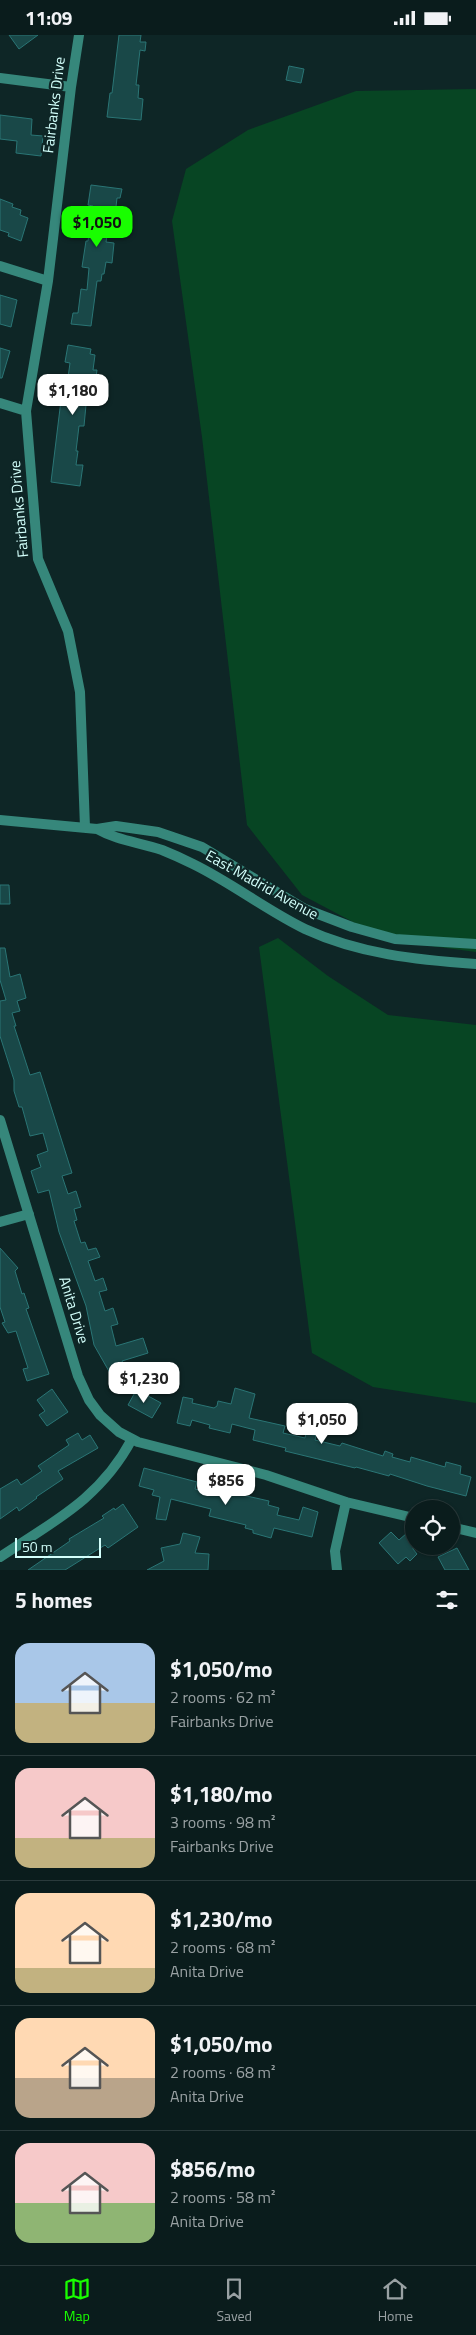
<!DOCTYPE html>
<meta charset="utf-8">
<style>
:root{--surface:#0a1c1c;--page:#132525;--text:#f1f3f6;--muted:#99a1a3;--line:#2a3a3b;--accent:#19fe00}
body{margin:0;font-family:"Titillium Web",sans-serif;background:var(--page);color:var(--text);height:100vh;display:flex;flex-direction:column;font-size:19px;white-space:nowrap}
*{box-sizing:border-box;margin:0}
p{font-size:16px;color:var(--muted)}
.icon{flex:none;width:28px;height:28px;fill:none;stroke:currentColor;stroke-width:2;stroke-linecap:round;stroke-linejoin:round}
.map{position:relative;height:1535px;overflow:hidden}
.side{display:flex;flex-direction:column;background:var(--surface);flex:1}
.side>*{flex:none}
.controls{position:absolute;left:405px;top:1465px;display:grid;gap:10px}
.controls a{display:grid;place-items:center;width:55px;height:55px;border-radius:50%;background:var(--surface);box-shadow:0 1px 4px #0004,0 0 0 1px var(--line);font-size:25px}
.scale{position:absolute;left:15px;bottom:12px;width:86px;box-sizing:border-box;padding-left:5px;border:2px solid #d3fffb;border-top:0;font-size:14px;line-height:18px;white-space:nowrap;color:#d3fffb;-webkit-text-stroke:4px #0e2626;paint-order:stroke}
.price{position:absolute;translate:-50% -42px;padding:0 11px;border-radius:10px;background:#fff;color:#222;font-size:16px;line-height:32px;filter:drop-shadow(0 1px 2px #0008)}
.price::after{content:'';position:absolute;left:50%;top:30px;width:15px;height:11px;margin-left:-8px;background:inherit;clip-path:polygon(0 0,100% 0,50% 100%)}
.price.current{background:var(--accent);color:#111}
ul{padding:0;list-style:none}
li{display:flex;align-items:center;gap:15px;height:125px;padding:0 15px}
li+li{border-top:1px solid var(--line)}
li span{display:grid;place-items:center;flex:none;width:140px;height:100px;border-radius:15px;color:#555}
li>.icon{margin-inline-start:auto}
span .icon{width:60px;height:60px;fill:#fffc;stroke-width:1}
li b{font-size:21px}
h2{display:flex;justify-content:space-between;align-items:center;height:60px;padding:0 15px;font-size:21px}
.status{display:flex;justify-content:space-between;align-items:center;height:35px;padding:0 25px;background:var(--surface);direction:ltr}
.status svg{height:14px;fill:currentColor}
.dock{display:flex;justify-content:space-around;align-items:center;height:70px;border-top:1px solid var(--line);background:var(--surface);font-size:14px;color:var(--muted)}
.dock a{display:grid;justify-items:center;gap:2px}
.dock .current{color:var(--accent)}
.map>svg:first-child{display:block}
.water{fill:#074523}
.building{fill:#194848;stroke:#2a7575}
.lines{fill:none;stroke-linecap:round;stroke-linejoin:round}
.minor{stroke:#36877b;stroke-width:10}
.tertiary{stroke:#36877b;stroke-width:10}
.labels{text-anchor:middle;stroke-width:4.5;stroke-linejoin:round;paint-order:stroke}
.street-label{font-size:15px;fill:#d3fffb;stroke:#0e2626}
</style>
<div class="status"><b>11:09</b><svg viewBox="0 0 49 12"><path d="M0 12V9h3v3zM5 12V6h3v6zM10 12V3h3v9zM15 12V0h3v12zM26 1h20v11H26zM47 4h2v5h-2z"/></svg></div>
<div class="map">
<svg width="476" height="1535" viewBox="0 0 476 1535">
<rect width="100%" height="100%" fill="#0e2626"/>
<path class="water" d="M476 54V917L387 905 302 860 247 790 202 402 172 186 186 134 248 95 356 56Z
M278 903 328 941 388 980 476 990V1368L373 1352 312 1318 259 912Z"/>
<path class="building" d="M9 0H38L19 14Z
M119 0H141L140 7H146L145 16 140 15 136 50H139L138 63 143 64 141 85 107 82 110 58H112Z
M289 31 304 34 301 48 286 45Z
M0 80 32 84 31 100 43 101 41 121 16 118 17 106 0 104Z
M91 150 122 154 120 163H117L114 189 109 188 106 207 114 208 112 228 106 227 104 239H102L101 246H97L91 291 71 289 73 278H78L81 254 87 255 89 233 82 232 86 206H88L93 171 88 170Z
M0 164 13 169 12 172 21 175 20 180 28 183 21 206 8 201 9 198 0 195Z
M0 260 17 265 11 292 0 289Z
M68 310 91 314 90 319 95 320 93 335H97L95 350 88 349 84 391H79L76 416H78L76 430H83L80 451 51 447 62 357H66L70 328 65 327Z
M0 313 10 316 2 343H0Z
M0 850H9L10 869H0Z
M0 913H5L10 942 20 939 26 963 17 966 20 976 12 978 16 991H14L30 1040 40 1037 72 1138 62 1141 68 1159 76 1156 81 1172 74 1174 77 1185 74 1186 81 1208 85 1207 88 1215 96 1213 100 1222 88 1226 95 1246 103 1243 107 1255 99 1257 105 1276 113 1273 118 1289 111 1291 116 1311 143 1303 148 1318 122 1326 129 1338 123 1341 110 1338 94 1310 86 1271 59 1197 49 1155 38 1158 31 1136 41 1132 37 1120 48 1116 43 1098 30 1101 22 1072H19L14 1056V1045L0 1001V966L6 965 0 945Z
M0 1213 18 1233 15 1236 22 1259 24 1258 29 1273 26 1274 49 1339 27 1346 23 1334 28 1333 16 1296 8 1298 2 1288 5 1287 0 1272Z
M162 1338 175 1341 171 1354 159 1351Z
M138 1352 139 1356 161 1368 152 1383 128 1370Z
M235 1353 255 1359 249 1383 285 1391 283 1398 305 1403 306 1398 316 1401 315 1405 340 1411 342 1408 383 1421 385 1416 393 1419 392 1422 410 1427 411 1422 445 1432 446 1427 461 1431 460 1439 471 1442 466 1461 427 1451 390 1439 389 1441 356 1432 355 1433 285 1416 286 1413 253 1405 255 1395 232 1389 230 1398 209 1393 210 1390 192 1385 190 1391 177 1388 183 1362 193 1364 192 1368 214 1373 217 1371 218 1366 231 1369Z
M52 1354 68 1377 47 1391 39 1380 45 1376 37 1365Z
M78 1398 82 1405 90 1400 98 1413 58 1436 63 1444 36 1462 37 1463 19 1476 17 1472 0 1484V1454L17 1444 21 1450 42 1436 38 1431 69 1410 66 1405Z
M144 1433 197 1447 195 1454 215 1459V1457L228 1460 229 1457 269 1466 268 1470 279 1473 277 1480 299 1485 303 1472 318 1477 312 1502 274 1493 271 1503 253 1498V1495L245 1493 246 1490 209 1481 211 1474 171 1464 166 1485 156 1484 160 1462 152 1460 154 1455 139 1451Z
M123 1469 138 1492 108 1513 105 1510 65 1535H28L70 1506 69 1504 104 1483 102 1481 114 1473 115 1475Z
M391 1497 399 1505 407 1498 414 1504 413 1514 417 1519 410 1526 406 1522 398 1529 379 1508Z
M183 1498 200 1502 195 1518 209 1519 208 1535H147L164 1526 161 1513 180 1509Z
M457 1513 469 1535H445L438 1522Z"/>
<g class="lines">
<path class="minor" d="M79 0 71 52 48 246 26 376 38 524 68 596 80 657 85 792
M0 43 71 52
M0 231 48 246
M0 368 26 376
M0 1085 78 1341 89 1365 100 1380 119 1397 138 1407 266 1440 346 1467 414 1483
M0 1187 29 1179
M451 1492 476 1498
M0 1522C54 1486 100 1464 132 1404
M337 1535 335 1516 346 1467"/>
<path class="tertiary" d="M0 785 97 794 116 791 158 797 202 812 305 874 352 892 395 904 476 909
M97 794C118 806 139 807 162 815 172 819 183 824 193 829 232 848 266 875 305 894 359 919 417 925 476 929"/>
</g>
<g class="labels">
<g class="street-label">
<text transform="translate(54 70) rotate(-83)" y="5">Fairbanks Drive</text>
<text transform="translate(19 474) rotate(-95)" y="5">Fairbanks Drive</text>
<text transform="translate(262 850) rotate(29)" y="5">East Madrid Avenue</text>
<text transform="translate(74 1275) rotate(73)" y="5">Anita Drive</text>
</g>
</g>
</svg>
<div class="controls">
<a><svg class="icon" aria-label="locate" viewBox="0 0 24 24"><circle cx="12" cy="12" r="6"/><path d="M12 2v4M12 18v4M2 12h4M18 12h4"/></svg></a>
</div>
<div class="scale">50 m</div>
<b class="price current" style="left:97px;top:213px">$1,050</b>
<b class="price" style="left:73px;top:381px">$1,180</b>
<b class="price" style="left:144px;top:1369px">$1,230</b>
<b class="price" style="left:322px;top:1410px">$1,050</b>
<b class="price" style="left:226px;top:1471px">$856</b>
</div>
<section class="side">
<h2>5 homes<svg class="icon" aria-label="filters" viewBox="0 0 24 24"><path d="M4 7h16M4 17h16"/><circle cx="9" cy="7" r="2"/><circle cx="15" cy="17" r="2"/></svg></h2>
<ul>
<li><span style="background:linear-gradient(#a9c7e8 60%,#c2b280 0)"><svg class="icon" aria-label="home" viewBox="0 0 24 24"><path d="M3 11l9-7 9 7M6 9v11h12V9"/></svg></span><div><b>$1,050/mo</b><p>2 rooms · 62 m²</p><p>Fairbanks Drive</p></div></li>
<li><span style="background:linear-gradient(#f6c9c9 70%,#c2b280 0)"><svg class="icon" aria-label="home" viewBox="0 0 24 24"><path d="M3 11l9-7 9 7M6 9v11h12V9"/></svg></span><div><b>$1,180/mo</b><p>3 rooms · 98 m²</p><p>Fairbanks Drive</p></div></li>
<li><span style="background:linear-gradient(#ffd9b3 75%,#c2b280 0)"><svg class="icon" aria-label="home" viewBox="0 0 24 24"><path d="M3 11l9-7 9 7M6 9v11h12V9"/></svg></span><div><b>$1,230/mo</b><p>2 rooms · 68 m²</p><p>Anita Drive</p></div></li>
<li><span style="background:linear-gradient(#ffd9b3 60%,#b9a48a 0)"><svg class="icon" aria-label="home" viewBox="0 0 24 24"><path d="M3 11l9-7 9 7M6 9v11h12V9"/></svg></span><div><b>$1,050/mo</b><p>2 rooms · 68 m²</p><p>Anita Drive</p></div></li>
<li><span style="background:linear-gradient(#f6c9c9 60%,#8fb573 0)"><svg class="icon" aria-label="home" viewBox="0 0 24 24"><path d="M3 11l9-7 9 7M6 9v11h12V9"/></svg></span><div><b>$856/mo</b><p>2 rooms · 58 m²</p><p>Anita Drive</p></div></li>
</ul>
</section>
<nav class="dock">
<a class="current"><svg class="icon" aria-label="map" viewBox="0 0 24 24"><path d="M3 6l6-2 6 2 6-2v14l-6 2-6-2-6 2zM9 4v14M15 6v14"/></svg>Map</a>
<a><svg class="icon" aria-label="saved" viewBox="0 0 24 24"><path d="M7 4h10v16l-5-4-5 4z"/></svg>Saved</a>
<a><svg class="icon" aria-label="home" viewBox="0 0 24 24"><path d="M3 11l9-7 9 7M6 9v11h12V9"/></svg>Home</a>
</nav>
